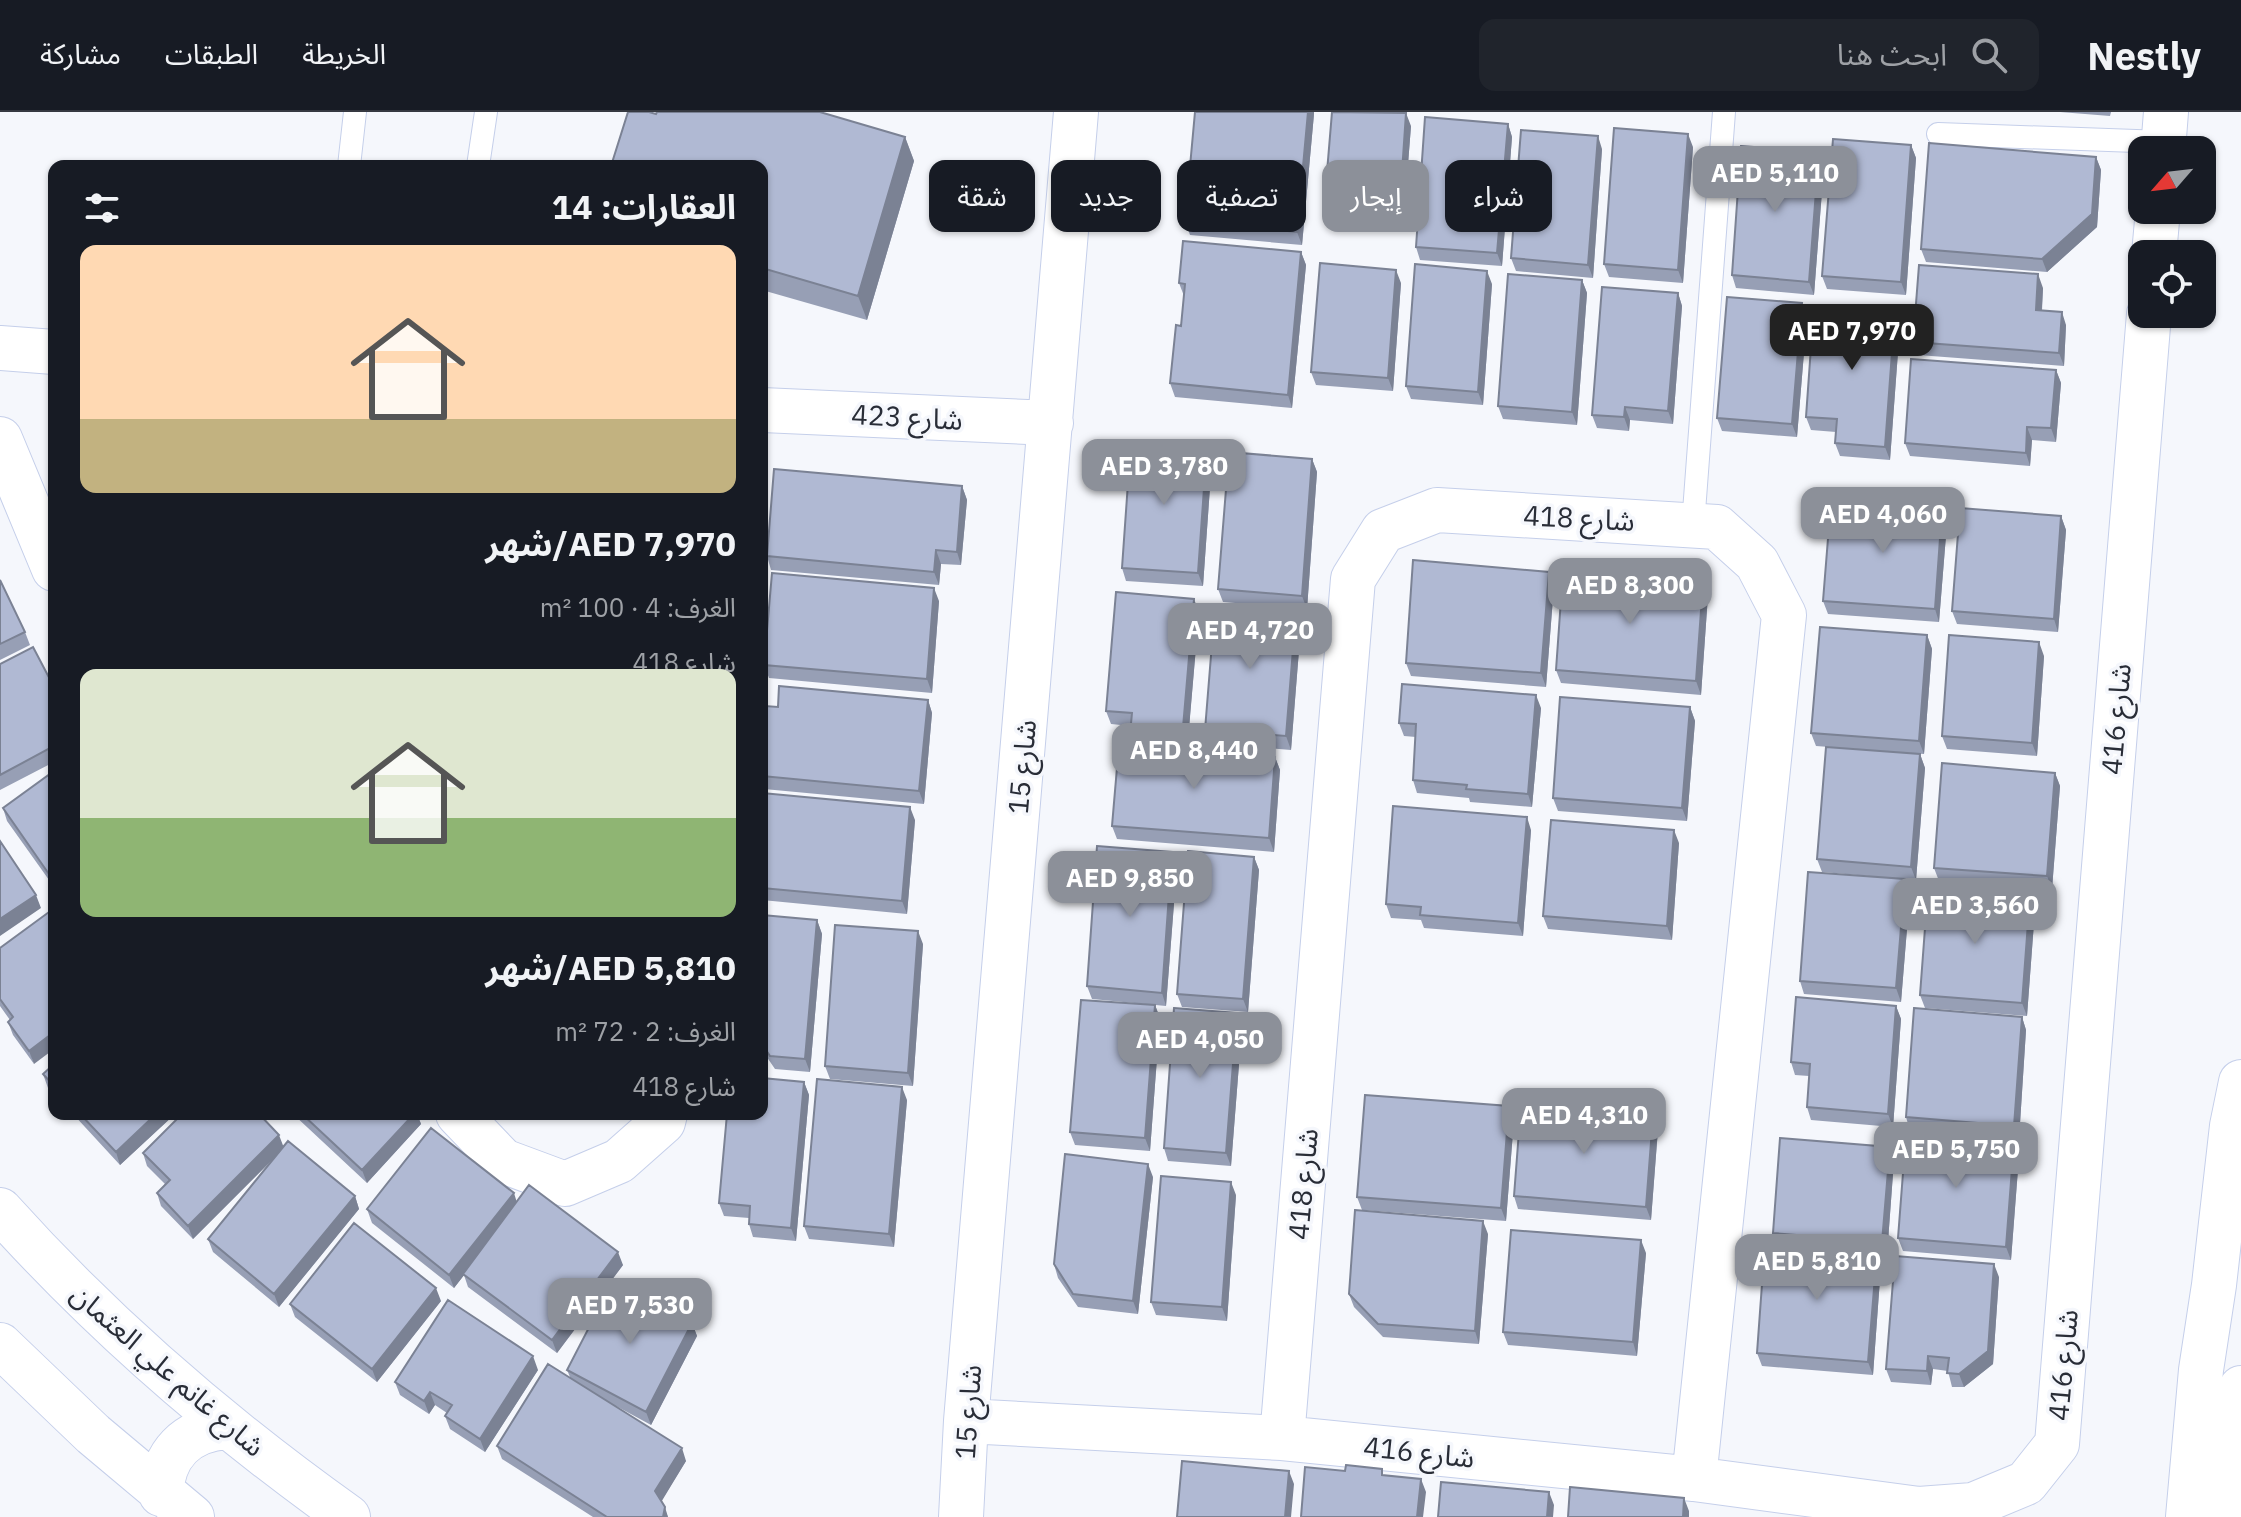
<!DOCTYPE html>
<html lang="ar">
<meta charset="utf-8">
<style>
:root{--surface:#171b24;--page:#20242c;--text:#f1f3f6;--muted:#9ea1a6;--line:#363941;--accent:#8c9099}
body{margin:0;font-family:"IBM Plex Sans","Noto Sans Arabic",sans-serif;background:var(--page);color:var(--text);direction:rtl;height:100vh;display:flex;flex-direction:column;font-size:30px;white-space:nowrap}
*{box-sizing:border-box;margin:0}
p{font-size:26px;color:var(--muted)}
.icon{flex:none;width:44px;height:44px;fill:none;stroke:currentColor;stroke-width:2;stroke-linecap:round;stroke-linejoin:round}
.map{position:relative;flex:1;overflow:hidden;direction:ltr}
.panel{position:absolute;left:48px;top:48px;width:720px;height:960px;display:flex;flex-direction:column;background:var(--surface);border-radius:16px;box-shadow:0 2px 6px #0004;direction:rtl}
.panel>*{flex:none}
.hud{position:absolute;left:792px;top:48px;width:760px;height:72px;direction:rtl;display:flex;gap:16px}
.needle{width:52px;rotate:242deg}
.tools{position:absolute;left:2128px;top:24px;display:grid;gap:16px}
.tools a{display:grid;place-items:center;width:88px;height:88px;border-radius:16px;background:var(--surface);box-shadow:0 2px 6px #0004;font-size:40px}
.price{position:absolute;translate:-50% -68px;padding:0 18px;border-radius:16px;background:var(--accent);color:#fff;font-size:26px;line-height:52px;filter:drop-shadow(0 2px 4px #0008)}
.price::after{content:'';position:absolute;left:50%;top:48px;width:24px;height:18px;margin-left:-12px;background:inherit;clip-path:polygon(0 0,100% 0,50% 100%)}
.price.on{background:#222;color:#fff}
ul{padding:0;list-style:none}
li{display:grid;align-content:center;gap:16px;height:424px;padding:0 32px}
li span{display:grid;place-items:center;height:248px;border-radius:16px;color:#555}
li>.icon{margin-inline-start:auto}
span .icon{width:144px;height:144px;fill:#fffc;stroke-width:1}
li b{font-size:34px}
h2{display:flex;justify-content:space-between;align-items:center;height:96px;padding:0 32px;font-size:34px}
.tag{padding:0 28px;border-radius:16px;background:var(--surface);box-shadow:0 2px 6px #0004;font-size:28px;line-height:72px}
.tag.on{background:var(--accent);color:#fff}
header{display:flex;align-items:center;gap:48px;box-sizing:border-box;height:112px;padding:0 40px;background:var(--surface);border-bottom:2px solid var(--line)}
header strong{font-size:38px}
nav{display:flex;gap:44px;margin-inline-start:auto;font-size:28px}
.search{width:560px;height:72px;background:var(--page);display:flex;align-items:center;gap:20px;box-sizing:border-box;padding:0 28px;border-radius:16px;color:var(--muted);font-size:30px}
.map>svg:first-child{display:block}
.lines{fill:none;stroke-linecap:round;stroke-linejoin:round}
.lane-casing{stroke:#c5cfea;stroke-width:24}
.street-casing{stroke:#c5cfea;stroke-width:46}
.secondary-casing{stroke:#c5cfea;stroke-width:46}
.primary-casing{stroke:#c5cfea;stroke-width:46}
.lane{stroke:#fff;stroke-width:22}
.street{stroke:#fff;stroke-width:44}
.secondary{stroke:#fff;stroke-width:44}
.primary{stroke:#fff;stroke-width:44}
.wall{fill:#979fb5}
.shaded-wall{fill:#7b8294}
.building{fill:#b0b9d3;stroke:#7b8294;stroke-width:2}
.labels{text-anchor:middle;stroke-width:7;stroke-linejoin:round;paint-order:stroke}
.street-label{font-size:28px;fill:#292d37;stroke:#f5f7fc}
</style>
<header>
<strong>Nestly</strong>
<div class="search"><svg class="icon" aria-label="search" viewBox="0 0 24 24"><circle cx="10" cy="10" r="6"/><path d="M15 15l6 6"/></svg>ابحث هنا</div>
<nav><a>الخريطة</a><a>الطبقات</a><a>مشاركة</a></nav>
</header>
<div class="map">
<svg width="2241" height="1405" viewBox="0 0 2241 1405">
<rect width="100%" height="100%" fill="#f5f7fc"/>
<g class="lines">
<g class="lane-casing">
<path id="lane" d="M1938 22 2164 30
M349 54 355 0
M478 54 486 0
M1693 413 1724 0"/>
</g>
<g class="street-casing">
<path id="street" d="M2163 38 2166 0
M2154 142 2158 98
M0 236 54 240
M762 298 1051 311
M0 327 54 457
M458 1002 503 1049 565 1072 619 1049 663 1010 665 1002
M966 1309 1282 1326 1694 1367 1919 1397 1973 1393 2026 1371 2057 1332 2149 202
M1282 1326 1353 467 1383 419 1437 398 1717 415 1757 451 1784 503 1694 1367
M961 1405 966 1309 1076 0"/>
</g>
<g class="secondary-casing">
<path id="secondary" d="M0 1098C105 1215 220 1314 348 1405
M0 1233 93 1322 192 1405
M161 1382C163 1342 186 1318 226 1315
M2188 1405 2201 1258 2214 1173 2232 1014 2241 970"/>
</g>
<g class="primary-casing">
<path id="primary" d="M2230 1405 2241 1276"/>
</g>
<use href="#lane" class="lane"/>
<use href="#street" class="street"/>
<use href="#secondary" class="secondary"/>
<use href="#primary" class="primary"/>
</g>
<path class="wall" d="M2060 0H2111L2110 4Z
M656 2 905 25 914 49 867 208 762 178V54Z
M1314 2 1302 133 1190 123 1185 109Z
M1508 12 1512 25 1502 154 1420 148 1416 135Z
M1411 14 1404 103 1330 97 1325 84Z
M1911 33 1916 46 1906 183 1827 177 1822 164Z
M1693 35 1683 171 1609 165 1604 152Z
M1602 37 1593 166 1516 159 1511 146Z
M1819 40 1824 53 1814 183 1736 176 1732 163Z
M2096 45 2101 58 2097 115 2047 160 1926 150 1921 137Z
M1301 140 1306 153 1292 296 1175 285 1170 271 1181 214 1184 184 1179 171Z
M1582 168 1587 181 1577 313 1503 307 1498 294Z
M1401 171 1393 279 1316 273 1311 260Z
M1492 172 1483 293 1411 287 1406 274Z
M2043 176 2042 199 2066 213 2064 254 1918 243 1913 230Z
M1678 181 1682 194 1673 312 1630 308 1629 319 1597 316 1592 303Z
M1807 204 1797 325 1722 319 1717 306Z
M1900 213 1890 348 1840 344 1835 331 1836 320 1811 318 1806 305Z
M2056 258 2061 271 2056 330 2032 328 2030 354 1910 344 1905 331Z
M1207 334 1212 347 1203 474 1126 469 1122 456Z
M1312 347 1317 360 1307 497 1223 490 1218 477Z
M962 374 967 388 961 453 941 452 939 473 771 458 767 444Z
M1942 398 1947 411 1939 510 1828 502 1823 489Z
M2061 404 2066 418 2058 520 1957 512 1952 499Z
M1549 460 1554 473 1546 575 1411 564 1406 551Z
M0 468 25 520 30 533 0 548Z
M1708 483 1701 583 1561 571 1556 558Z
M939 489 932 581 769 566 764 553Z
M1199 500 1187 638 1275 645 1280 658 1274 740 1117 727 1112 714 1134 634 1130 622 1131 614 1111 612 1106 599Z
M1296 500 1301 513 1291 638 1210 631 1205 618Z
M1927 523 1932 537 1924 642 1816 634 1811 621Z
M2044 544 2037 644 1947 637 1942 624Z
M0 552 54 575V650L0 678Z
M928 588 932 601 924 692 764 677 762 672V631L778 595Z
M1690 595 1695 609 1687 709 1558 699 1553 686Z
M1541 596 1532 695 1470 690 1469 686 1417 681 1413 668 1416 625 1404 624 1399 611Z
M1920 642 1925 656 1916 768 1822 760 1817 747Z
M54 659V775L7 709 3 696Z
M2055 661 2060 674 2052 777 1939 769 1934 756Z
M762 681 915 708 907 802 762 788Z
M1531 718 1523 824 1424 816 1421 808 1391 806 1386 792Z
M1679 731 1672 828 1548 817 1543 804Z
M1172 740 1177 753 1166 894 1092 887 1087 874Z
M1254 745 1259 758 1248 900 1182 895 1177 882Z
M1905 767 1910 780 1901 890 1804 882 1800 869Z
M2035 797 2027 904 1925 896 1920 883Z
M762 803 817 808 822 822 810 960 775 957 762 938Z
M923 832 913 974 830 967 825 954Z
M0 836 34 952 13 923 8 910 10 908 0 894Z
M1155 893 1160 906 1150 1039 1075 1033 1070 1020Z
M1896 894 1901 907 1893 1015 1811 1008 1807 995 1809 964 1795 963 1791 950Z
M1237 901 1242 914 1231 1054 1168 1049 1164 1036Z
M2022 905 2026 918 2019 1027 1910 1019 1906 1005Z
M54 952V982L48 976 43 962Z
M804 970 809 983 796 1129 753 1125 749 1112V1106L724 1104 719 1091Z
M907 988 894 1135 809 1127 804 1114Z
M73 1002H175L120 1053Z
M293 1002H417L421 1012 367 1071Z
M1653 1004 1658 1017 1651 1108 1518 1097 1514 1084Z
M1514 1007 1506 1109 1362 1098 1357 1085Z
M284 1035 355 1084 359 1097 279 1195 213 1140 208 1127 276 1044 193 1127 161 1094 157 1081 165 1072 147 1054 143 1041Z
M1890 1035 1894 1048 1887 1143H1878L1881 1153 1873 1263 1762 1254 1757 1241 1777 1132 1773 1121Z
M2019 1044 2011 1148 1903 1139 1898 1126Z
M1153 1065 1138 1202 1078 1195 1058 1166 1054 1152Z
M1236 1083 1227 1209 1156 1203 1151 1190Z
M517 1090 623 1153 557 1241 468 1175 464 1163 454 1176 372 1111 367 1097Z
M1488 1122 1479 1232 1383 1225 1354 1195 1349 1182Z
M1646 1141 1637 1244 1508 1233 1503 1220Z
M1999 1165 1993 1252 1964 1275H1952L1948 1259 1933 1257 1931 1273 1891 1270 1886 1257Z
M441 1189 377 1270 295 1205 290 1192Z
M692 1211 697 1224 651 1313 616 1294 686 1349 661 1389 668 1405H593L502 1347 497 1334 570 1265 567 1258Z
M538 1258 485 1340 450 1317 445 1304 447 1301 435 1293 429 1302 400 1283 395 1270Z"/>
<path class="shaded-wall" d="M1308 0H1314V2L1302 133 1297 120Z
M1406 1 1411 14 1404 103 1400 90Z
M1508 12 1512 25 1502 154 1497 141Z
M1688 22 1693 35 1683 171 1678 158Z
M1598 24 1602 37 1593 166 1588 153Z
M905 25 914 49 867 208 858 184Z
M1911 33 1916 46 1906 183 1901 170Z
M1819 40 1824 53 1814 183 1809 170Z
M2096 45 2101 58 2097 115 2047 160 2042 147Z
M1301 140 1306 153 1292 296 1288 283Z
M1396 158 1401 171 1393 279 1388 266Z
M1487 159 1492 172 1483 293 1478 280Z
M2038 162 2043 176 2041 211 2036 198Z
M1582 168 1587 181 1577 313 1572 300Z
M1678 181 1682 194 1673 312 1668 299Z
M1802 191 1807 204 1797 325 1792 312Z
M1895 200 1900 213 1890 348 1885 335Z
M2062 200 2066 213 2064 254 2059 241Z
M2056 258 2061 271 2056 330 2051 316Z
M1625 295 1630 308 1629 319 1624 305Z
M2027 315 2032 328 2030 354 2026 341Z
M1207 334 1212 347 1203 474 1198 461Z
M1312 347 1317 360 1307 497 1302 484Z
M962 374 967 388 961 453 957 440Z
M1942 398 1947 411 1939 510 1935 497Z
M2061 404 2066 418 2058 520 2054 507Z
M936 438 941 452 939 473 934 460Z
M1549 460 1554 473 1546 575 1541 561Z
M1703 470 1708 483 1701 583 1696 569Z
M934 476 939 489 932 581 927 567Z
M1194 487 1199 500 1187 640 1182 627Z
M1296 500 1301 513 1291 638 1286 624Z
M1927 523 1932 537 1924 642 1919 629Z
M2039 530 2044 544 2037 644 2032 631Z
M1536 583 1541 596 1532 695 1528 682Z
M928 588 932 601 924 692 919 679Z
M1690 595 1695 609 1687 709 1682 696Z
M1920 642 1925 656 1916 768 1911 755Z
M1275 645 1280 658 1274 740 1269 726Z
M2055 661 2060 674 2052 777 2047 764Z
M910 695 915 708 907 802 902 789Z
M1527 705 1531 718 1523 824 1518 811Z
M1674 718 1679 731 1672 828 1667 814Z
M1172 740 1177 753 1166 894 1162 881Z
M1254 745 1259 758 1248 900 1243 887Z
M1905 767 1910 780 1901 890 1896 876Z
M36 783 41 796 0 824V807Z
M2030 784 2035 797 2027 904 2022 891Z
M817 808 822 822 810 960 805 947Z
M918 819 923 832 913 974 908 961Z
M1155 893 1160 906 1150 1039 1145 1026Z
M1896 894 1901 907 1893 1015 1888 1002Z
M1237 901 1242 914 1231 1054 1226 1041Z
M2022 905 2026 918 2019 1027 2014 1014Z
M54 920V937L34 952 29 939Z
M804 970 809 983 796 1129 791 1116Z
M902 975 907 988 894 1135 889 1122Z
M1509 994 1514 1007 1506 1109 1501 1096Z
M156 1002H175L120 1053 116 1040Z
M414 1002H417L421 1012 367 1071 362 1058Z
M1653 1004 1658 1017 1651 1108 1646 1095Z
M279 1023 284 1036 193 1127 188 1114Z
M2014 1030 2019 1044 2011 1148 2006 1135Z
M1890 1035 1894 1048 1887 1143 1882 1130Z
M1148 1052 1153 1065 1138 1202 1133 1189Z
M1231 1070 1236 1083 1227 1209 1222 1195Z
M514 1081 518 1094 454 1176 449 1163Z
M355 1084 359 1097 279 1195 274 1182Z
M1483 1109 1488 1122 1479 1232 1475 1219Z
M1641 1128 1646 1141 1637 1244 1633 1230Z
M618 1140 623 1153 557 1241 552 1228Z
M1877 1140 1881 1153 1873 1263 1868 1250Z
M1994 1152 1999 1165 1993 1252 1964 1275 1959 1262Z
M436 1176 441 1189 377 1270 372 1257Z
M692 1211 697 1224 651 1313 646 1300Z
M533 1244 538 1258 485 1340 480 1327Z
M1928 1244 1933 1257 1931 1273 1927 1259Z
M430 1280 435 1293 429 1302 424 1289Z
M682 1336 686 1349 660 1392 655 1379Z
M1289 1359 1294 1372 1291 1405H1285Z
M1421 1367 1426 1380 1423 1405H1417Z
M1549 1380 1554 1393 1553 1405H1547Z
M1684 1386 1689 1399V1405H1683Z
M665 1395 668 1405H663Z"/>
<path class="building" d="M628 0H649L656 2 657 0H820L905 25 858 184 762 156V54H611Z
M1195 0H1308L1297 120 1185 109Z
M1332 0 1406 1 1400 90 1325 84Z
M1425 5 1508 12 1497 141 1416 135Z
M1614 16 1688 22 1678 158 1604 152Z
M1521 18 1598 24 1588 153 1511 146Z
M1833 27 1911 33 1901 170 1822 164Z
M1929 31 2096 45 2092 102 2042 147 1921 137Z
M1741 34 1819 40 1809 170 1732 163Z
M1183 129 1301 140 1288 283 1170 271 1176 213 1181 214 1185 172 1179 171Z
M1320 151 1396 158 1388 266 1311 260Z
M1415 152 1487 159 1478 280 1406 274Z
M1919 153 2038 162 2036 198 2062 200 2059 241 1913 230Z
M1508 162 1582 168 1572 300 1498 294Z
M1602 175 1678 181 1668 299 1625 295 1624 305 1592 303Z
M1727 185 1802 191 1792 312 1717 306Z
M1814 193 1895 200 1885 335 1835 331 1837 307 1806 305Z
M1911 247 2056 258 2051 316 2027 315 2026 341 1905 331Z
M1131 328 1207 334 1198 461 1122 456Z
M1229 340 1312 347 1302 484 1218 477Z
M774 357 962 374 957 440 936 438 934 460 767 444Z
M1831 389 1942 398 1935 497 1823 489Z
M1960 396 2061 404 2054 507 1952 499Z
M1413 448 1549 460 1541 561 1406 551Z
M1563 459 1703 470 1696 569 1556 558Z
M772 461 934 476 927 567 764 553Z
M0 468 25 520 0 532Z
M1116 480 1194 487 1182 627 1130 622 1132 601 1106 599Z
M1215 494 1296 500 1286 624 1205 618Z
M1820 515 1927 523 1919 629 1811 621Z
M1949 523 2039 530 2032 631 1942 624Z
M33 535 54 575V634L0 663V552Z
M1402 572 1536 583 1528 682 1466 677 1467 673 1413 668 1416 612 1399 611Z
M779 574 928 588 919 679 762 664V631L765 594 778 595Z
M1560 585 1690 595 1682 696 1553 686Z
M1119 632 1275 645 1269 726 1112 714Z
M1826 635 1920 642 1911 755 1817 747Z
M1942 651 2055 661 2047 764 1934 756Z
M54 659V762L51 765 3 696Z
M762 681 910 695 902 789 762 776Z
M1393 694 1527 705 1518 811 1420 803 1421 795 1386 792Z
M1551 708 1674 718 1667 814 1543 804Z
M0 729 36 783 0 807Z
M1097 734 1172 740 1162 881 1087 874Z
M1188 739 1254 745 1243 887 1177 882Z
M1808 760 1905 767 1896 876 1800 869Z
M1928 776 2030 784 2022 891 1920 883Z
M49 800 54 806V920L29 939 8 910 13 905 0 887V836Z
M762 803 817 808 805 947 770 944 762 932Z
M835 813 918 819 908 961 825 954Z
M1796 885 1896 894 1888 1002 1807 995 1810 952 1791 950Z
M1081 888 1155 893 1145 1026 1070 1020Z
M1174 896 1237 901 1226 1041 1164 1036Z
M1914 896 2022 905 2014 1014 1906 1005Z
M54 952V974L43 962Z
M762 966 804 970 791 1116 749 1112 750 1094 719 1091 727 1002H762Z
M817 967 902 975 889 1122 804 1114Z
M1365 983 1509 994 1501 1096 1357 1085Z
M1521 993 1653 1004 1646 1095 1514 1084Z
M80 1002H156L116 1040Z
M182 1002H259L279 1023 188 1114 157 1081 170 1068 143 1041Z
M302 1002H414L362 1058Z
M431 1016 514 1081 449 1163 367 1097Z
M1906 1022 2014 1030 2006 1135 1898 1126Z
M1780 1026 1890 1035 1882 1130 1773 1121Z
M288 1029 355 1084 274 1182 208 1127Z
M1065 1042 1148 1052 1133 1189 1073 1182 1054 1152Z
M1161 1064 1231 1070 1222 1195 1151 1190Z
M529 1073 618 1140 552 1228 463 1162Z
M1355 1098 1483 1109 1475 1219 1378 1212 1349 1182Z
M354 1111 436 1176 372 1257 290 1192Z
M1511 1118 1641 1128 1633 1230 1503 1220Z
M1765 1131 1877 1140 1868 1250 1757 1241Z
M1895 1144 1994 1152 1988 1239 1959 1262 1947 1261 1949 1246 1928 1244 1927 1259 1886 1257Z
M613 1169 692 1211 646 1300 567 1258Z
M448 1188 533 1244 480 1327 445 1304 452 1293 430 1280 424 1289 395 1270Z
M548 1252 682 1336 655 1379 665 1395 663 1405H607L497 1334Z
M1182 1349 1289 1359 1285 1405H1177Z
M1346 1353 1382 1357V1363L1421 1367 1417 1405H1301L1305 1355 1345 1359Z
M1441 1370 1549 1380 1547 1405H1438Z
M1570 1375 1684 1386 1683 1405H1568Z"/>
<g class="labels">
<g class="street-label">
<text transform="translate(907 305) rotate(3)" y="10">شارع 423</text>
<text transform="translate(1579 406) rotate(3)" y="10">شارع 418</text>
<text transform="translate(2116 607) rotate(-85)" y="10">شارع 416</text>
<text transform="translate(1022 655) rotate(-85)" y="10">شارع 15</text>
<text transform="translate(1303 1072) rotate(-85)" y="10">شارع 418</text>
<text transform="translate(2063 1253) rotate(-85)" y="10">شارع 416</text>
<text transform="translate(168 1258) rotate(41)" y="10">شارع غانم علي العثمان</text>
<text transform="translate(968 1300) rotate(-86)" y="10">شارع 15</text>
<text transform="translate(1419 1340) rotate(6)" y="10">شارع 416</text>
</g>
</g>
</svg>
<div class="tools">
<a><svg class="needle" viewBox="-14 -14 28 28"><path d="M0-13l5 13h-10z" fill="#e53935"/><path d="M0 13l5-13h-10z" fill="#9ea1a6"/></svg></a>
<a><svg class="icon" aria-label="locate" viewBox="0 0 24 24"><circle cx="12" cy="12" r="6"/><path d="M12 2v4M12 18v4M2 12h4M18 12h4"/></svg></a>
</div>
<b class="price" style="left:1775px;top:102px">AED 5,110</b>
<b class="price on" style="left:1852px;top:260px">AED 7,970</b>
<b class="price" style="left:1164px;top:395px">AED 3,780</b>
<b class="price" style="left:1883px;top:443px">AED 4,060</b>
<b class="price" style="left:1630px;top:514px">AED 8,300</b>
<b class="price" style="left:1250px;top:559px">AED 4,720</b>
<b class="price" style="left:1194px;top:679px">AED 8,440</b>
<b class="price" style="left:1130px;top:807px">AED 9,850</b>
<b class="price" style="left:1975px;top:834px">AED 3,560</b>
<b class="price" style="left:1200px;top:968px">AED 4,050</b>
<b class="price" style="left:1584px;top:1044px">AED 4,310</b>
<b class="price" style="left:1956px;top:1078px">AED 5,750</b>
<b class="price" style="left:1817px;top:1190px">AED 5,810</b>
<b class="price" style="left:630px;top:1234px">AED 7,530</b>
<div class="hud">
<a class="tag">شراء</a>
<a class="tag on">إيجار</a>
<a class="tag">تصفية</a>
<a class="tag">جديد</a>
<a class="tag">شقة</a>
</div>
<section class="panel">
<h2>العقارات: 14<svg class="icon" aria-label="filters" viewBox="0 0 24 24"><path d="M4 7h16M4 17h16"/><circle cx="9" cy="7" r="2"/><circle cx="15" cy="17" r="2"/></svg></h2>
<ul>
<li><span style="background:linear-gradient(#ffd9b3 70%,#c2b280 0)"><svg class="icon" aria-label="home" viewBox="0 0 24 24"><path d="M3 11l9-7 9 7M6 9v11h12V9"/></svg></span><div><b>AED 7,970/شهر</b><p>الغرف: 4 · 100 m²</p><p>شارع 418</p></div></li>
<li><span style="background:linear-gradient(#dfe7d0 60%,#8fb573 0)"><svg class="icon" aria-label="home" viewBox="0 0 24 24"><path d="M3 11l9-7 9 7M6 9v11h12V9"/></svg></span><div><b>AED 5,810/شهر</b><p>الغرف: 2 · 72 m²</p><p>شارع 418</p></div></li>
</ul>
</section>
</div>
